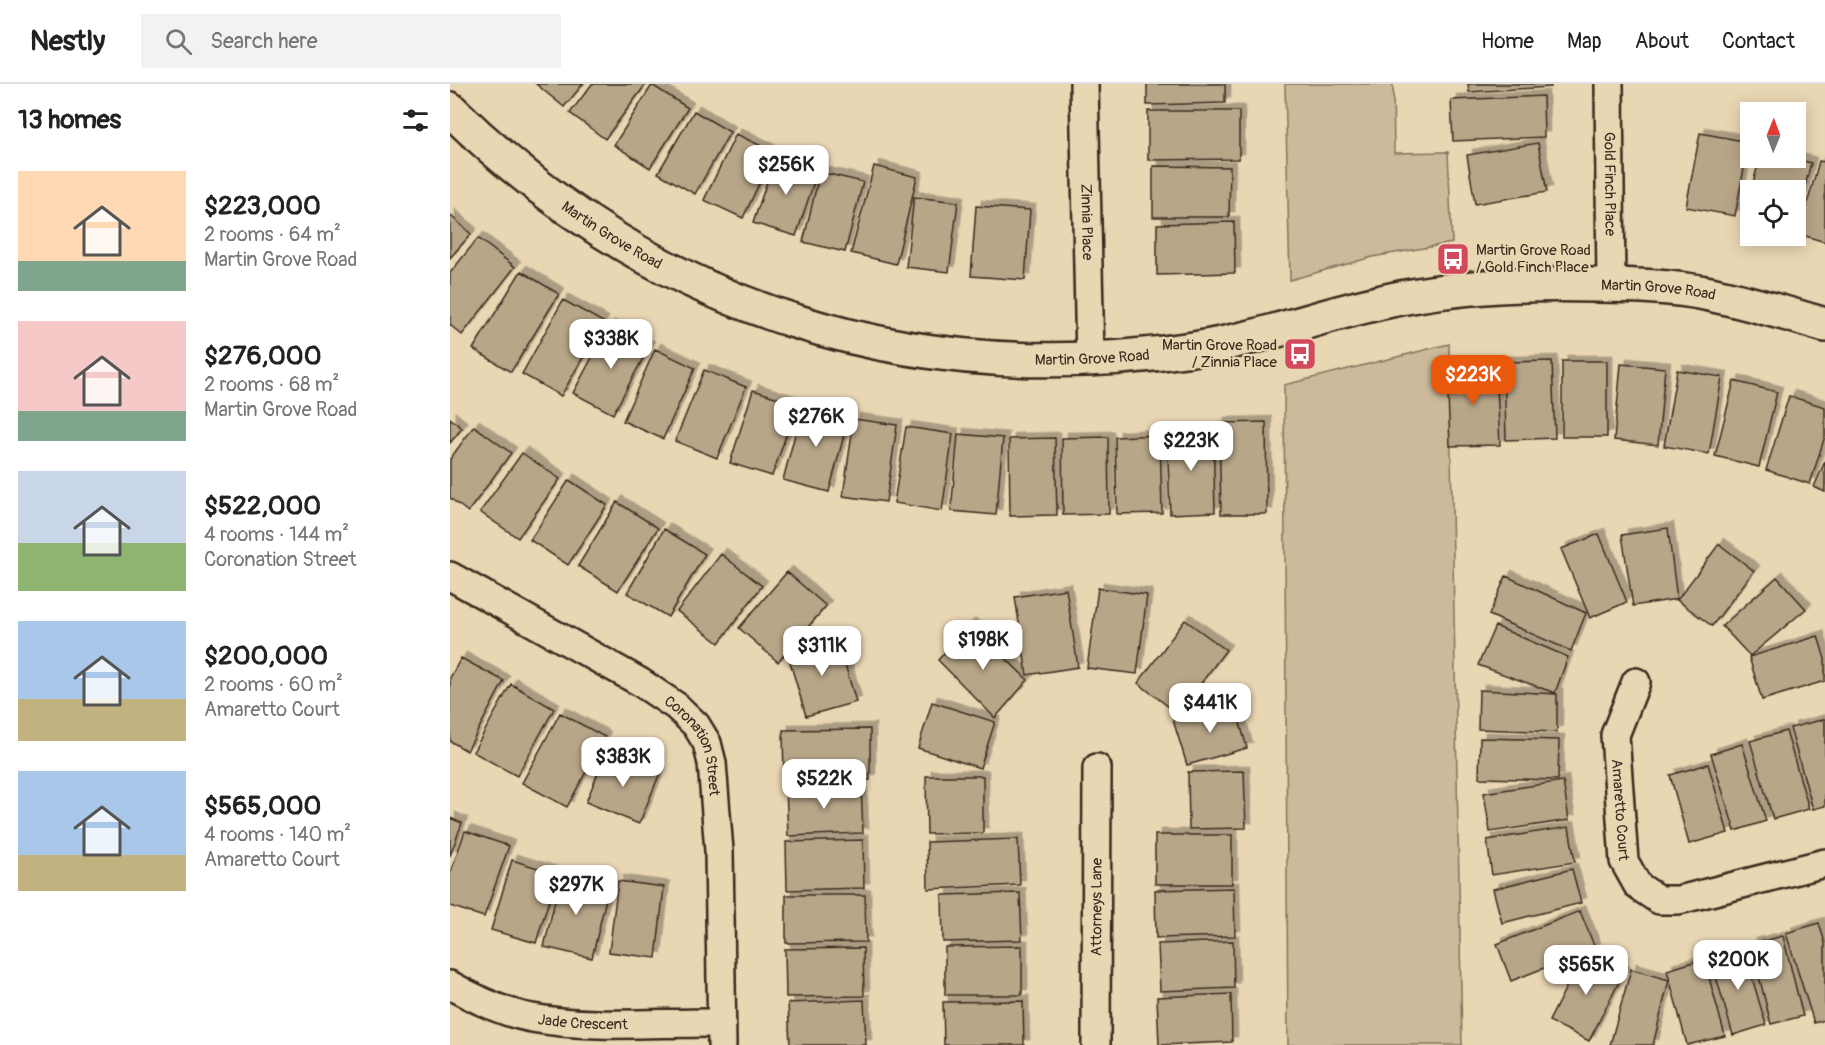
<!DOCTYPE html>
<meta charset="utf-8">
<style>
:root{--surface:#fff;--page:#f2f2f2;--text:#222;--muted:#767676;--line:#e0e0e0;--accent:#ea580c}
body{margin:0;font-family:Pangolin,sans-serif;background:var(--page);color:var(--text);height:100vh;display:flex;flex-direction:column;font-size:22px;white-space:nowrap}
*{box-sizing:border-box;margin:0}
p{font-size:20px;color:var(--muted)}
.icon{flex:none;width:33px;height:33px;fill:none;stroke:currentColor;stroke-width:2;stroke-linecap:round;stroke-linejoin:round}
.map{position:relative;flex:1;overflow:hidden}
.side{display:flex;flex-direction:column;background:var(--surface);width:450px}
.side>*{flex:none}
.needle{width:39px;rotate:1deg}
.fabs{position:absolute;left:1290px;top:18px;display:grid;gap:12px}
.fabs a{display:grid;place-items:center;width:66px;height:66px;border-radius:0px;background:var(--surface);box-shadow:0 3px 15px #0003;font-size:30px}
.price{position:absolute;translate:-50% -51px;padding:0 14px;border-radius:12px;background:#fff;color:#222;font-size:20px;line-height:39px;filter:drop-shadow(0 2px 3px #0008)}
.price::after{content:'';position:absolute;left:50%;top:36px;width:18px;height:14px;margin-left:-9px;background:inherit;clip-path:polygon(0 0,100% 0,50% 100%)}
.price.current{background:var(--accent);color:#fff}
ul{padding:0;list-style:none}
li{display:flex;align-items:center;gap:18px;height:150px;padding:0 18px}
li span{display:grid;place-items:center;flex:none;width:168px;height:120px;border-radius:0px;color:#555}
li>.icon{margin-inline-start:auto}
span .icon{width:72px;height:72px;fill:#fffc;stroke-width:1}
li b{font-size:26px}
h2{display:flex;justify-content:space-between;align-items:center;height:72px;padding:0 18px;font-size:26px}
header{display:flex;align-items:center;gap:36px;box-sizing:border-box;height:84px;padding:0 30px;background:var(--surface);border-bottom:2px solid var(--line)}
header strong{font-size:28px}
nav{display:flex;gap:33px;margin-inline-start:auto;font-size:21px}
.search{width:420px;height:54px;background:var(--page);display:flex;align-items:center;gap:15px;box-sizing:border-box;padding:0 21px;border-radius:0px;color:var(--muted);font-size:22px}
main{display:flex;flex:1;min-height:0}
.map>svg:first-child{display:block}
.green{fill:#cdba9b;stroke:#84725c;stroke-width:1.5}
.building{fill:#b8a689;stroke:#3b2a1e;stroke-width:1.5;filter:url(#shadow)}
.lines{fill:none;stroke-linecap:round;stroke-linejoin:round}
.street-casing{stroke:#3b2a1e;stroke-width:32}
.secondary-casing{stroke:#3b2a1e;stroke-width:38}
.street{stroke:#e9d6b3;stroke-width:27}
.secondary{stroke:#e9d6b3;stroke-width:33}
.labels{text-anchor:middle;stroke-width:4.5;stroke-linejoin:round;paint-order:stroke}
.street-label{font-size:15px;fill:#3b2a1e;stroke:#e9d6b3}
.poi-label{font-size:15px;fill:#3b2a1e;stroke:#e9d6b3;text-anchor:start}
</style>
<header>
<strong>Nestly</strong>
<div class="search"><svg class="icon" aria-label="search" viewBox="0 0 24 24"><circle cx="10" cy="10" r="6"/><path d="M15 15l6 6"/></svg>Search here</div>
<nav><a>Home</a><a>Map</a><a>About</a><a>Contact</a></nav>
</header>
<main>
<section class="side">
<h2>13 homes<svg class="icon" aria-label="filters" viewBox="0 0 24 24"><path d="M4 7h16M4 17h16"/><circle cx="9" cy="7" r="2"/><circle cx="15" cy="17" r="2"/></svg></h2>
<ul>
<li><span style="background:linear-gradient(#ffd9b3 75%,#7fa58c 0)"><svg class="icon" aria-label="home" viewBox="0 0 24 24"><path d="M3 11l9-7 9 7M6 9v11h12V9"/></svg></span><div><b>$223,000</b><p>2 rooms · 64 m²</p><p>Martin Grove Road</p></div></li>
<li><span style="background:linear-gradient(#f6c9c9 75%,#7fa58c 0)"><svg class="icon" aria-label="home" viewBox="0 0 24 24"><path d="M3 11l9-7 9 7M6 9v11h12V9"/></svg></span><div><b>$276,000</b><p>2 rooms · 68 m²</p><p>Martin Grove Road</p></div></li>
<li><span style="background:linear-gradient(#c9d6e8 60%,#8fb573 0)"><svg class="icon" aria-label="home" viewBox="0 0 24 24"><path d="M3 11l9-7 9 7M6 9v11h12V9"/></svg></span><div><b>$522,000</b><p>4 rooms · 144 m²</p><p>Coronation Street</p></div></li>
<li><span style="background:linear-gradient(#a9c7e8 65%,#c2b280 0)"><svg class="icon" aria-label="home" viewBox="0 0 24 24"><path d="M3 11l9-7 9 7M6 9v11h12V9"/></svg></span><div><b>$200,000</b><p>2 rooms · 60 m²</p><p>Amaretto Court</p></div></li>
<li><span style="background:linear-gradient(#a9c7e8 70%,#c2b280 0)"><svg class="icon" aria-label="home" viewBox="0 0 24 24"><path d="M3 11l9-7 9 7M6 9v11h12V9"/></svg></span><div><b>$565,000</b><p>4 rooms · 140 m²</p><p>Amaretto Court</p></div></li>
</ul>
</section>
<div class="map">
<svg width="1375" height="961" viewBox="0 0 1375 961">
<defs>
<filter id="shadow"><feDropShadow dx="5.5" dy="-5.5" stdDeviation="0" flood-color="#0004"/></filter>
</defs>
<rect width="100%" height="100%" fill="#e9d6b3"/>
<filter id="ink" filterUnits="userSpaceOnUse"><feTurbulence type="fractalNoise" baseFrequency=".0167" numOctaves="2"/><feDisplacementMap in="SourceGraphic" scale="12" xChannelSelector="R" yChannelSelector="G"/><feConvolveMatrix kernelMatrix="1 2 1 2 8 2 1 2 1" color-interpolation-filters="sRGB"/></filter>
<g filter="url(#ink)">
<path class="green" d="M835 0H943L944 69 998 68 1002 159 922 173 840 196Z
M999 260 1012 961H838L834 301Z"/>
<path class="building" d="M86 0H133L114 23Z
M142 0H196L155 55 120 29Z
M697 0H775V19L697 21Z
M1018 0H1100L1101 3 1019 8Z
M202 1 238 24 200 84 164 61Z
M1093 12 1094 53 1003 57 1001 16Z
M244 27 280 48 245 110 208 89Z
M698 27H789V75L698 76Z
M1250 49 1299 58 1285 132 1236 123Z
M286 50 324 68 293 134 254 116Z
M1088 59 1097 108 1025 120 1017 71Z
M326 71 368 86 346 152 303 139Z
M1310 74H1343L1361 79 1346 137V106H1301Z
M1369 77 1375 78V158L1349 150Z
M424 82 467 93 446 180 401 169Z
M703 82 780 83 779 133H703Z
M370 88 413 98 395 168 353 158Z
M1300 107V137L1293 134Z
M464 113 508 118 499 188 456 183Z
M526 122 580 126 575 196 521 192Z
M0 131 21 150 0 174Z
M784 138 785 189 707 191V140Z
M28 154 65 183 12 251 0 241V189Z
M71 187 109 210 61 288 23 265Z
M113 216 153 238 111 312 72 290Z
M159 242 199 263 163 330 123 309Z
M205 265 245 284 213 355 173 337Z
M1102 277 1105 354 1056 356 1054 278Z
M1112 277H1157V353H1112Z
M1171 280 1215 284 1208 361 1164 356Z
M1046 282 1050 361 1000 362 997 284Z
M254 286 296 303 267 374 225 357Z
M1227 286 1272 293 1259 370 1214 362Z
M1284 297 1327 308 1309 383 1265 372Z
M303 306 347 320 322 392 280 379Z
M1339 312 1375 323V352L1360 400 1316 386Z
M353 320 399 332 379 408 333 396Z
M0 334 12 344 0 359Z
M404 335 447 341 436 418 393 412Z
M816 338 817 430H771L769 339Z
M24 342 61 369 18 428 0 414V375Z
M456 343 503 350 492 427 444 419Z
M763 346 765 428 720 430 717 348Z
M508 350 553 354 546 431 501 427Z
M710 351 712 429 667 430 665 353Z
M658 353 659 430 613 431 612 354Z
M605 354 607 431 560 432 559 355Z
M72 369 110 395 68 454 30 428Z
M1375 377V408L1364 403Z
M119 396 157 421 118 481 80 456Z
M167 418 208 444 168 507 128 482Z
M1218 444 1227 515 1183 522 1172 451Z
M214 445 255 470 218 533 177 509Z
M1149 450 1177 518 1140 534 1111 465Z
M1269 460 1304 487 1262 542 1227 516Z
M271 470 312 502 269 559 227 527Z
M337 488 376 522 328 578 289 544Z
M1056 492 1136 529 1121 567 1039 531Z
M1327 493 1356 525 1300 572 1272 542Z
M648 504 697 511 687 590 637 584Z
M616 505 628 583 577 591 565 513Z
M735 536 776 566 728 630 688 599Z
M520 540 578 596 545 634 488 576Z
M1045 542 1118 573 1105 609 1028 581Z
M1368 552 1375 575V597L1312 616 1299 573Z
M387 553 406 618 356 632 337 568Z
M11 574 54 597 17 667 0 657V594Z
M61 600 104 625 67 692 23 668Z
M1029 606 1107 610V648L1028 645Z
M482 618 545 638 530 684 468 664Z
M784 618 797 664 737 681 723 636Z
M110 629 155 653 117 723 72 699Z
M1375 635V722L1363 725 1340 644Z
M420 645V696L334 697 333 646Z
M1336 647 1359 725 1323 735 1300 657Z
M1030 654 1109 656 1108 696 1029 694Z
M1292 660 1316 737 1285 747 1261 670Z
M157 667 210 689 189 740 136 718Z
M1258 680 1278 749 1239 760 1220 691Z
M794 687 796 744 739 745 738 688Z
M476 692H533V749L477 750Z
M1113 697 1119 736 1040 748 1034 709Z
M411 701 413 749 338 752 336 704Z
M0 734 12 739 0 772Z
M1119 743 1125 778 1042 791 1037 756Z
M15 747 59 762 34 833 0 822V790Z
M705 751H782V800H705Z
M568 755 570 801 478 805 477 758Z
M413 756 414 804 337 806 336 758Z
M62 776 107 790 86 859 41 846Z
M1122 785 1131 819 1052 839 1043 805Z
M111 790 159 802 142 874 94 863Z
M168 797 214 803 206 874 159 868Z
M784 804 785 852 706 854 705 806Z
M570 809 572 856 493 858 492 811Z
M336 811H415L416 858 336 859Z
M1130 827 1145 864 1061 897 1047 860Z
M1369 839 1375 859V936L1364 939 1336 849Z
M1333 852 1353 932 1321 940 1301 860Z
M783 857 784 904 710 907 708 860Z
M572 862V911H495V863Z
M1293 863 1316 941 1283 951 1260 872Z
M413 864 414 912 336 913 335 865Z
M1134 868 1174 888 1139 957 1099 937Z
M1254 875 1275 952 1237 961 1217 886Z
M1181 885 1219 896 1203 961H1160Z
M781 910 782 958 709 961 707 913Z
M414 916 416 961H340L338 919Z
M573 917 574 961H494L493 918Z"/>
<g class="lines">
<g class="street-casing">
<g id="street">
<path id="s1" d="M634 0 640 275"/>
<path id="s2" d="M1159 0 1161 201"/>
<path id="s3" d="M0 492 190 598 226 622 246 641 257 659 262 679 269 767 272 961"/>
<path id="s4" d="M1186 598 1165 651 1174 777 1188 802 1209 816H1229L1375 779"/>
<path id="s5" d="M0 901C25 915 53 929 82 934 143 945 209 938 271 939"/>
<path id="s6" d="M646 961 647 684"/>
</g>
</g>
<g class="secondary-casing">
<g id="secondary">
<path id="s7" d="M0 25C204 226 460 307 743 265 816 254 884 226 956 213 1019 201 1082 199 1146 201 1182 201 1218 202 1255 209 1295 217 1335 229 1375 241"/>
</g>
</g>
<use href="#street" class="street"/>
<use href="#secondary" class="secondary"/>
</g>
</g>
<defs>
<g id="bus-square" transform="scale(1.725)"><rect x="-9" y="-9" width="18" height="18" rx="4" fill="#d1495b" stroke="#e9d6b3"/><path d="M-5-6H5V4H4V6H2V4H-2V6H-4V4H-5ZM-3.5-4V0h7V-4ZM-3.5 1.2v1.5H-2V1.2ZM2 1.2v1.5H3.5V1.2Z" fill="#fff"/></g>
</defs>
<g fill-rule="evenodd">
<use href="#bus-square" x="1003" y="175"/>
<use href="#bus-square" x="850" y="270"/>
</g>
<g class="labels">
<g class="street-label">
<text dy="5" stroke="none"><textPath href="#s2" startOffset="100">Gold Finch Place</textPath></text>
<text dy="5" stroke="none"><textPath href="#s1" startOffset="138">Zinnia Place</textPath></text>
<text dy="5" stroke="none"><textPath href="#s7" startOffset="206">Martin Grove Road</textPath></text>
<text dy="5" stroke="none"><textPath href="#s7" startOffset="1284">Martin Grove Road</textPath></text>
<text dy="5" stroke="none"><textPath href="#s7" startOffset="710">Martin Grove Road</textPath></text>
<text dy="5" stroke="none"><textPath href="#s3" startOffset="306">Coronation Street</textPath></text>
<text dy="5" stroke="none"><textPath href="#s4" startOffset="132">Amaretto Court</textPath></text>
<text dy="5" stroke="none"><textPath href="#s6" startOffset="138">Attorneys Lane</textPath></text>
<text dy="5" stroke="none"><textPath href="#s5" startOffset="140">Jade Crescent</textPath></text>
</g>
<g class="poi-label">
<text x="1026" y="171">Martin Grove Road<tspan x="1026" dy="17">/ Gold Finch Place</tspan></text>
<text x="827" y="266" text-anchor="end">Martin Grove Road<tspan x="827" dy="17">/ Zinnia Place</tspan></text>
</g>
</g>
</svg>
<div class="fabs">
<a><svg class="needle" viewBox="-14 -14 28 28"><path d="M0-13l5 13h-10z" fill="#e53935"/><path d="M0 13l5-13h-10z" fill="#767676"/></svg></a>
<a><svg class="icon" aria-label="locate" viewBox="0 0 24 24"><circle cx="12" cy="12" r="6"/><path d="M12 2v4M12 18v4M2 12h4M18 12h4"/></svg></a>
</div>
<b class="price" style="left:336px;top:112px">$256K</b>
<b class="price" style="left:161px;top:286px">$338K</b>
<b class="price current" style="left:1023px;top:322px">$223K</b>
<b class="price" style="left:366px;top:364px">$276K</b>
<b class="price" style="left:741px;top:388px">$223K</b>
<b class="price" style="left:533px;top:587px">$198K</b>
<b class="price" style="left:372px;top:593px">$311K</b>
<b class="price" style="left:760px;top:650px">$441K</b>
<b class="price" style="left:173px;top:704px">$383K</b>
<b class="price" style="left:374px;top:726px">$522K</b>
<b class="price" style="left:126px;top:832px">$297K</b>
<b class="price" style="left:1288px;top:907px">$200K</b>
<b class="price" style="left:1136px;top:912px">$565K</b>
</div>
</main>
